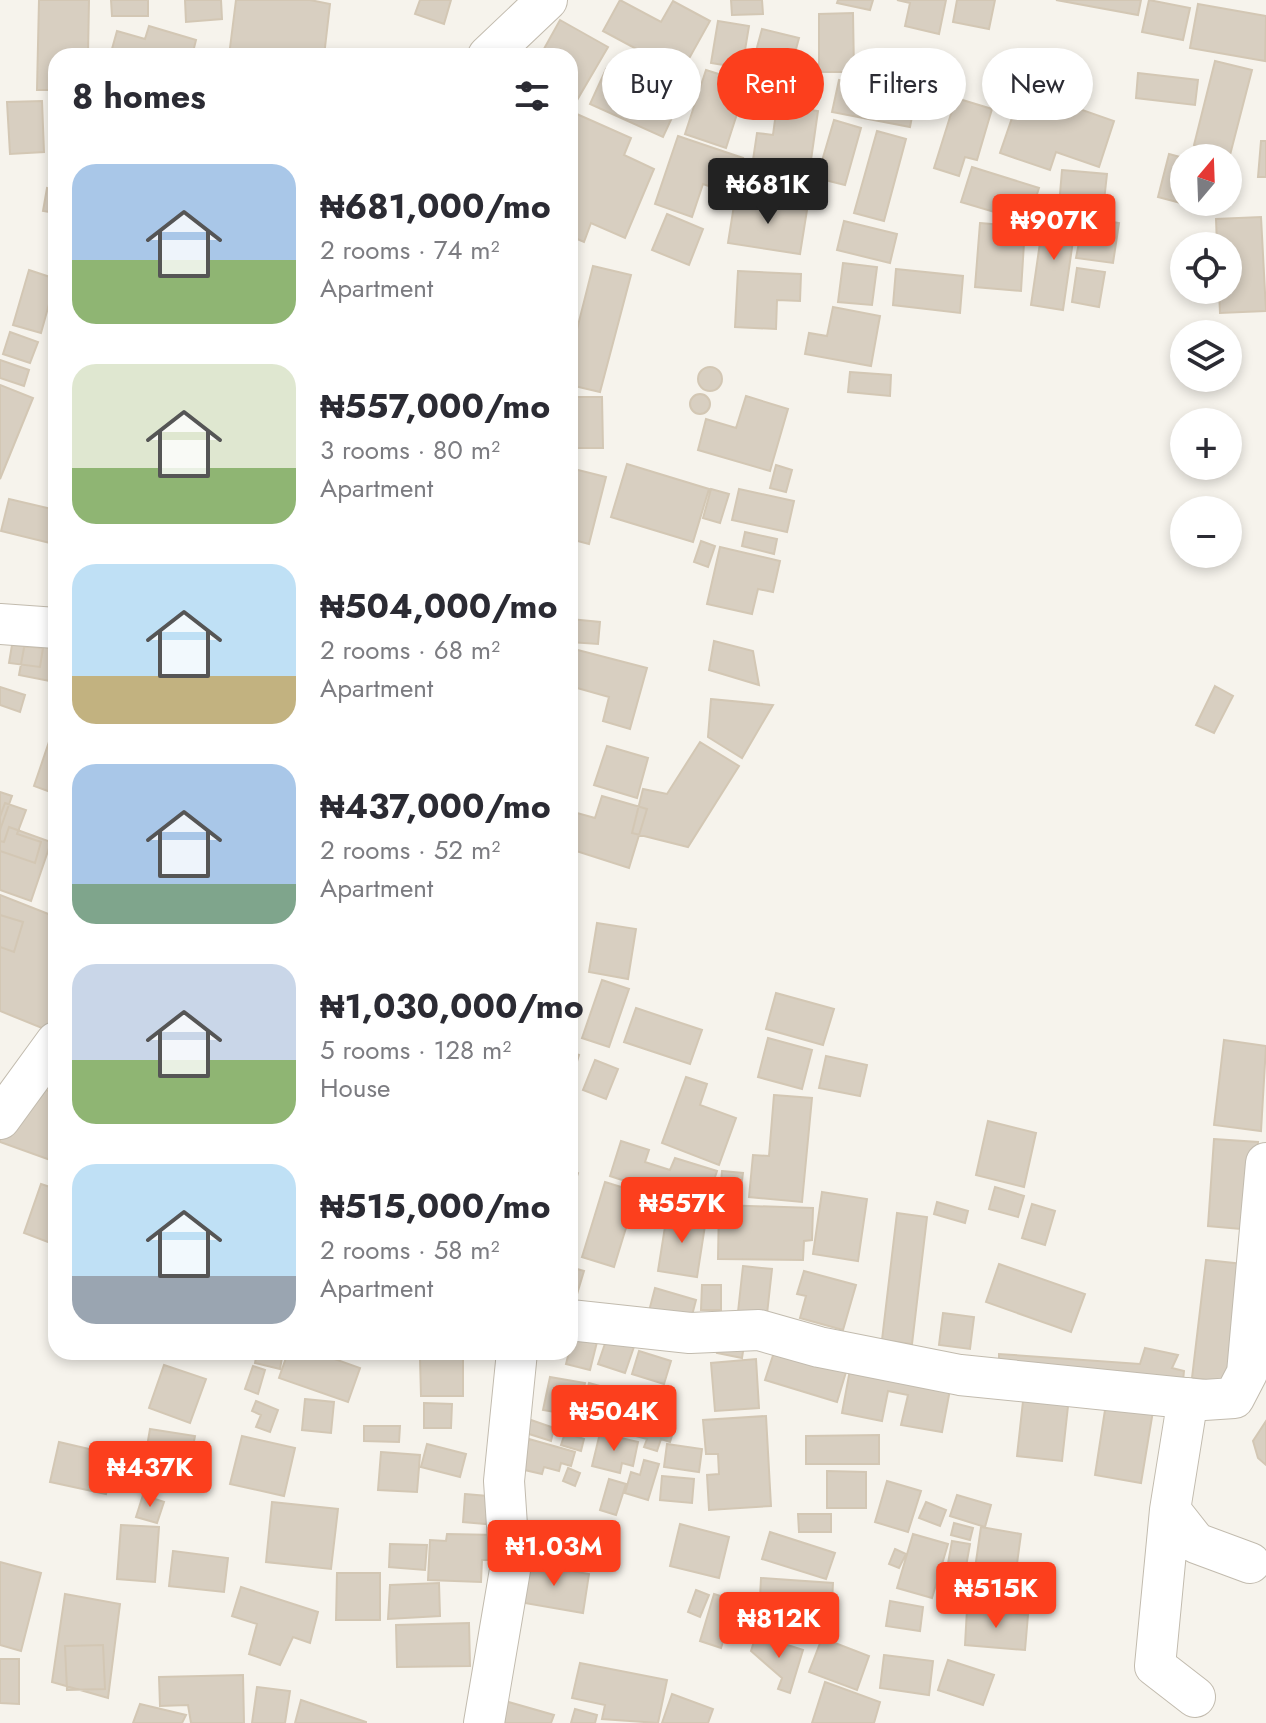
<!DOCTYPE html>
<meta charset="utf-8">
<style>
:root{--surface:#fff;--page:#f7f7f7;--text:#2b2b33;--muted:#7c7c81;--accent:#fc3f1d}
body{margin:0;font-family:Jost,sans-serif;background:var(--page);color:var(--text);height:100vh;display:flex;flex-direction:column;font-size:30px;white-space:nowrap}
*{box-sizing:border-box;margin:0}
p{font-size:26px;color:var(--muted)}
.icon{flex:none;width:44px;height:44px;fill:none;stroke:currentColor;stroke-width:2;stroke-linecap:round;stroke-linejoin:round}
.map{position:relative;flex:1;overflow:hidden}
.side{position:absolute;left:48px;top:48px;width:530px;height:1312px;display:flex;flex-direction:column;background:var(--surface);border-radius:24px;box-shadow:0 4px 12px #0003}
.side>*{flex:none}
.banner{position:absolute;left:602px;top:48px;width:544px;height:72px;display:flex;gap:16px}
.needle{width:52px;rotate:19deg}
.controls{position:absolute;left:1170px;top:144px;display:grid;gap:16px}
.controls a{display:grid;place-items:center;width:72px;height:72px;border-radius:50%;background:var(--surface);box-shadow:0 4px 12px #0003;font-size:40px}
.price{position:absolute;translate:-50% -68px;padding:0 18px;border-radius:8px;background:var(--accent);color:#fff;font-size:26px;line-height:52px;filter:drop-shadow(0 2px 4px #0008)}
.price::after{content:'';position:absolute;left:50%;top:48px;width:24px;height:18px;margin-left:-12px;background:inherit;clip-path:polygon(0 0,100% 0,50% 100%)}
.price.active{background:#222;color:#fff}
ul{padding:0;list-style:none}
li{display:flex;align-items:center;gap:24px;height:200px;padding:0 24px}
li span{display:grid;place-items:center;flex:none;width:224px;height:160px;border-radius:24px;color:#555}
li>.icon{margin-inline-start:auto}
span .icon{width:96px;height:96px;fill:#fffc;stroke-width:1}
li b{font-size:34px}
h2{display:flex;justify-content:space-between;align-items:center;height:96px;padding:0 24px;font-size:34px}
.chip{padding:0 28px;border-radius:36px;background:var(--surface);box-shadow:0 4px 12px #0003;font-size:28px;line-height:72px}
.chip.active{background:var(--accent);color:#fff}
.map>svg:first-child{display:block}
.building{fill:#d8cfc1;stroke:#d3c7b4;stroke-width:2}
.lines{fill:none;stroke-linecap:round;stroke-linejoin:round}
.minor-casing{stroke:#c2bbae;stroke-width:42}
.minor{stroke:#fff;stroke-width:40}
</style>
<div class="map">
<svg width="1266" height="1723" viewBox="0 0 1266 1723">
<rect width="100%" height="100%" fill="#f6f3ec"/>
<path class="building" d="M39 0H89L88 55 56 56V90H37Z
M111 0H148V16H112Z
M185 0H221L222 19 186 22Z
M236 0H310L330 4 324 56H229Z
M420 0H451L444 24 415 14Z
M620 0 661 22 673 1 710 21 681 73 603 31Z
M731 0H762L763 14 732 15Z
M838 0H873L870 10 837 3Z
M897 0H946L939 34 905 26 910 3Z
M957 0H995L989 29 953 22Z
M1056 0H1141L1138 15Z
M1149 0 1190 8 1183 40 1142 32Z
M1198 4 1266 16 1265 61 1190 48Z
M853 13 854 72H819V14Z
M560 20 608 47 576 102 570 99V56H540Z
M718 21 749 26 742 68 711 63Z
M149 26 196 40 192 56H110L117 31 145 39Z
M762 29 799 38 786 86 749 77Z
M1215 61 1252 70 1230 155 1194 145Z
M650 63 689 81 663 137 590 104 606 69 640 84Z
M706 70 747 83 726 148 685 134Z
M1138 73 1198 80 1195 105 1136 98Z
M839 80 916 96 910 127 832 112Z
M1022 89 1114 121 1099 167 1056 152 1050 170 1000 153Z
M956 98 992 109 977 160 965 157 959 176 934 168Z
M42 101 44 152 10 154 7 102Z
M777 105 818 111 805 202 771 198 776 163 753 160 757 133 773 135Z
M570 111 631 138 624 155 654 169 625 238 591 223 584 242 570 236Z
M834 120 861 128 845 185 817 178Z
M50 121H56V153L51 154Z
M877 131 906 139 884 221 854 213Z
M678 136 743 158 731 194 703 184 692 217 655 204Z
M1261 141H1266V177H1258Z
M1169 154 1184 158V202H1198L1196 207 1158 197Z
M972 167 1039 188 1028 222 961 202Z
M1062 170 1107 174 1103 210 1059 206Z
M47 188 56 190V213L43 211Z
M735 199 807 210 800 254 728 243Z
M667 214 703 229 689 265 652 250Z
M1044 215 1076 220 1063 310 1031 305Z
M1084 217 1119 223 1113 263 1076 258Z
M1261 217 1266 311 1220 313 1219 290H1228V246H1217L1216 219Z
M844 221 897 234 890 263 837 250Z
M980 223 1025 227 1021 291 975 287Z
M843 263 877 267 872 305 838 302Z
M593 266 631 275 600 392 570 385V357Z
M1077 268 1105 272 1099 307 1072 302Z
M896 269 963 276 960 313 893 305Z
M29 270 56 279 41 333 13 325Z
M738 271 801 274 800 301 777 300 776 329 735 327Z
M833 307 880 316 871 366 805 354 809 333 827 336Z
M10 332 38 342 30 363 3 354Z
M0 360 29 370 24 386 0 378Z
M698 379a12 12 0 1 1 24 0a12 12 0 1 1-24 0Z
M850 372 891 375 890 396 848 392Z
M0 385 33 398 0 479Z
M690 404a10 10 0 1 1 20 0a10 10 0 1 1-20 0Z
M746 396 788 409 770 471 698 450 706 419 736 428Z
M570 397H602L603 448H570Z
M627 464 709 489 693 542 611 517Z
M776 465 792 470 786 492 770 488Z
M570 468 606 477 589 544 570 539Z
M711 489 729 494 720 523 703 518Z
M739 489 794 501 787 532 732 520Z
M9 499 56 510 54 544 1 531Z
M745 532 777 539 774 554 742 546Z
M701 541 715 546 708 567 694 562Z
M720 547 780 561 773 592 758 589 752 614 707 604Z
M570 619 600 622 598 644 570 642Z
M28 626 56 632 55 682 19 675Z
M714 641 753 651 759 685 709 670Z
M12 645 43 648 40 667 9 663Z
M570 648 647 668 630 729 603 721 609 697 570 686Z
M1215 686 1233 696 1214 733 1196 725Z
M0 687 25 695 20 712 0 705Z
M711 699 773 705 742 758 708 737Z
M51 736 56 737V794L34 786Z
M700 742 739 766 688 847 632 833 643 789 667 794Z
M607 746 648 758 637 798 594 785Z
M0 792 12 796 0 830Z
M602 796 647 809 629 868 570 849V811L595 818Z
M5 803 26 810 17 834 41 842 35 863 0 851V817Z
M9 827 51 842 31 901 0 890V841L4 842Z
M0 895 56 917V954L50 973 56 974V1027L52 1032 0 1011Z
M0 915 23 922 14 952 0 947Z
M597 923 636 929 628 979 589 972Z
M602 980 629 989 609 1047 582 1038Z
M776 993 834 1009 823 1045 766 1029Z
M636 1008 702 1030 690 1064 624 1042Z
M768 1038 812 1050 802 1089 758 1077Z
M1224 1040 1266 1046 1261 1131 1214 1125Z
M570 1052 579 1055 570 1085Z
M826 1056 867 1065 860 1096 819 1088Z
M595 1060 618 1069 606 1099 583 1090Z
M686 1077 707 1084 700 1105 736 1118 719 1165 662 1143Z
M31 1078 56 1097V1162L0 1142V1128Z
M774 1095 812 1098 802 1202 749 1197 753 1155 769 1156Z
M988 1121 1036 1133 1024 1187 976 1175Z
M1214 1139 1258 1142 1252 1230 1208 1226Z
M621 1141 649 1150 645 1162 670 1170 675 1158 717 1171 705 1207 610 1176Z
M570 1170 578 1173 570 1198Z
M722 1171 743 1173 740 1197 720 1195Z
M605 1182 637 1192 614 1267 582 1257Z
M41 1184 56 1189V1245L24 1233Z
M995 1187 1024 1196 1018 1217 989 1209Z
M822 1192 867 1199 858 1261 813 1254Z
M937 1202 968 1211 965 1223 934 1214Z
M1032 1204 1055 1211 1045 1245 1022 1238Z
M719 1205 813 1208 812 1240 804 1241 803 1260 718 1259Z
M897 1213 927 1217 912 1344 882 1340Z
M667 1214 706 1219 697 1277 658 1271Z
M1206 1260 1243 1264 1228 1383 1192 1378Z
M999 1264 1085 1294 1071 1332 986 1302Z
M743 1266 772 1269 767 1314 738 1312Z
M570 1267 584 1271 574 1304 570 1303Z
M804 1271 856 1285 843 1330 800 1318 806 1296 797 1294Z
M702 1285H721V1310H701Z
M655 1288 696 1300 689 1327 648 1315Z
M943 1313 974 1317 970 1349 939 1345Z
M575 1328 599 1334 590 1370 566 1364Z
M609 1332 636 1341 625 1373 598 1364Z
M720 1335 745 1339 742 1358 717 1353Z
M778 1340 849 1362 837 1402 765 1380Z
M1145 1348 1178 1355 1172 1368 1184 1371 1182 1391 999 1371V1354L1140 1364Z
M639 1351 671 1361 664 1384 632 1374Z
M257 1352H283L280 1369 255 1363Z
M288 1352H315L360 1368 348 1402 279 1378Z
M463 1357V1396H421L420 1358Z
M756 1359 759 1408 715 1411 711 1363Z
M852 1359 952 1379 942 1432 901 1425 908 1395 888 1391 882 1421 842 1413Z
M164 1365 206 1379 190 1423 149 1408Z
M253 1366 265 1370 258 1394 245 1389Z
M550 1377 585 1383 578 1416 543 1410Z
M589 1383 607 1388 599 1416 582 1411Z
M1024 1392 1069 1397 1062 1461 1017 1456Z
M1107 1397 1154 1405 1141 1483 1095 1475Z
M305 1399 334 1402 331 1433 302 1430Z
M256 1401 278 1410 270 1432 256 1427 261 1415 252 1411Z
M424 1403 452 1404 451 1428H424Z
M766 1416 771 1506 709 1510 707 1475 719 1474 718 1454H706L703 1420Z
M531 1420 554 1428 551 1441 526 1433Z
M641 1420 664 1428 666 1424 675 1426 670 1442 661 1439 657 1451 644 1447 647 1439 636 1436Z
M1266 1421V1465L1258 1458 1253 1441Z
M364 1426H400L399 1442 364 1441Z
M150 1429 195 1436 188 1472 144 1464Z
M565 1433 584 1439 581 1451 561 1445Z
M600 1433 638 1442 633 1466 622 1463 620 1473 592 1466Z
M879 1435V1464H806V1436Z
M242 1436 295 1448 284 1496 230 1484Z
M529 1439 575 1452 571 1466 561 1463 559 1471 544 1467 542 1474 520 1469Z
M59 1442 115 1455 106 1494 50 1482Z
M427 1444 466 1454 460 1477 421 1467Z
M667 1444 702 1449 699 1472 664 1467Z
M381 1452 420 1455 417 1492 378 1490Z
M644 1460 659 1464 648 1500 625 1493 631 1472 640 1475Z
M568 1468 580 1473 575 1486 563 1481Z
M827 1471 866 1472V1508H827Z
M662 1476 694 1479 692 1503 660 1500Z
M609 1479 626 1484 616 1515 600 1510Z
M887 1481 921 1491 908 1532 875 1522Z
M465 1494 499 1497 497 1525 463 1522Z
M143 1495 164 1502 157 1523 136 1517Z
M957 1495 991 1505 985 1527 950 1516Z
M272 1502 338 1509 331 1569 266 1562Z
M926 1502 946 1510 940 1526 919 1518Z
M798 1514H831V1532H799Z
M954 1523 973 1528 970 1540 951 1535Z
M680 1524 729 1537 719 1578 670 1566Z
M121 1525 159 1527 155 1582 117 1579Z
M981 1527 1021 1534 1011 1608 970 1603Z
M770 1532 835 1553 826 1579 762 1559Z
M447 1534 497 1535V1560H482L481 1582 428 1580 430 1540 446 1541Z
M913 1534 948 1544 932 1598 897 1588Z
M952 1541 970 1544 965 1572 947 1569Z
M390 1544 427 1545 425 1570 389 1567Z
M895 1549 906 1554 899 1568 889 1564Z
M173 1551 228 1558 224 1592 169 1586Z
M0 1562 41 1573 21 1651 0 1645Z
M526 1563 589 1574 583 1613 519 1602Z
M337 1573H380V1620H336Z
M947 1574 967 1575 965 1606 945 1605Z
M761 1578 833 1583 832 1603 760 1598Z
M439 1583 440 1616 388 1619 390 1585Z
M241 1587 318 1612 310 1643 293 1637 280 1665 249 1654 257 1624 232 1616Z
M696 1590 709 1595 700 1617 688 1612Z
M65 1594 120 1604 108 1698 52 1682Z
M714 1594 736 1601 721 1648 700 1641Z
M890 1601 923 1607 920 1631 886 1626Z
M967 1609 1028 1615 1025 1650 965 1645Z
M469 1623 470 1666 397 1667 396 1625Z
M756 1635 803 1650 790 1693 778 1689 782 1678 751 1651Z
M822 1638 869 1656 857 1690 809 1672Z
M103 1645 105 1689 67 1690 65 1646Z
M884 1655 933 1661 929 1695 880 1688Z
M0 1659H19V1704L0 1703Z
M948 1660 994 1675 983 1705 938 1690Z
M580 1663 667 1680 658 1723 602 1719 605 1705 572 1698Z
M243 1675 244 1723H191L188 1705 160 1706 159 1677Z
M825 1682 880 1702 874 1723H812Z
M257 1687 290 1691 285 1723H252Z
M672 1694 713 1709 708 1723H662Z
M498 1699 554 1715 551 1723H491Z
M301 1700 366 1722V1723H295Z
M140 1704 186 1715 182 1723H133Z
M575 1709 597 1715 595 1723H571Z"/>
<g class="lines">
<g class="minor-casing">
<path id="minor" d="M488 56 547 0
M0 624 56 628
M0 1119 56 1042
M570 1320 690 1333 759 1330 819 1347 960 1375 1204 1400 1234 1398 1247 1373 1266 1163
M1188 1398 1170 1510 1155 1666 1195 1697
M1170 1510 1196 1543 1250 1563
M484 1723 510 1570 504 1481 517 1352"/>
</g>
<use href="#minor" class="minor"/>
</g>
</svg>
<div class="controls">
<a><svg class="needle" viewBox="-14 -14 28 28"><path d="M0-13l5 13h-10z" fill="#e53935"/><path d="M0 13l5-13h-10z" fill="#7c7c81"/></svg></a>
<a><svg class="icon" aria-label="locate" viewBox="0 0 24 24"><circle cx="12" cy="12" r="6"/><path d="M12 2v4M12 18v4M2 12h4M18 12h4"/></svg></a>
<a><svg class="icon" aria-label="layers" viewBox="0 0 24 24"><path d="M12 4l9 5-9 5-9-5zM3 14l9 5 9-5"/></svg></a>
<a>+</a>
<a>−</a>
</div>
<b class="price active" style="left:768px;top:226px">₦681K</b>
<b class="price" style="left:1054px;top:262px">₦907K</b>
<b class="price" style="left:682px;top:1245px">₦557K</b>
<b class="price" style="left:614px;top:1453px">₦504K</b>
<b class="price" style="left:150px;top:1509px">₦437K</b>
<b class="price" style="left:554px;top:1588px">₦1.03M</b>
<b class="price" style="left:996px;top:1630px">₦515K</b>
<b class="price" style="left:779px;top:1660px">₦812K</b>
<div class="banner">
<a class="chip">Buy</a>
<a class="chip active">Rent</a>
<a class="chip">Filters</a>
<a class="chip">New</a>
</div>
<section class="side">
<h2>8 homes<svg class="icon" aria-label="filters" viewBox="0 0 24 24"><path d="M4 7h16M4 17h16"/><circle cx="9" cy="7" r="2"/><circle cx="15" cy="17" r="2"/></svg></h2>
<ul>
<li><span style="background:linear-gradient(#a9c7e8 60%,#8fb573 0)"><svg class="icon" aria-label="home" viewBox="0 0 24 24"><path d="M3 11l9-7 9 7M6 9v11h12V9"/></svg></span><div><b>₦681,000/mo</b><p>2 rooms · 74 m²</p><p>Apartment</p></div></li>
<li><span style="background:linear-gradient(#dfe7d0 65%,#8fb573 0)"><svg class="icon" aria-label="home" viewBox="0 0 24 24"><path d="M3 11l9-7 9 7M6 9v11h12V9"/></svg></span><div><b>₦557,000/mo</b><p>3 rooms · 80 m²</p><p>Apartment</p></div></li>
<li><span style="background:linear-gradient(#bfe0f5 70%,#c2b280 0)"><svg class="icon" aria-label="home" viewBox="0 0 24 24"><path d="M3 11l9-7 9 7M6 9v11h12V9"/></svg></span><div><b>₦504,000/mo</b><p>2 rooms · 68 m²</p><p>Apartment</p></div></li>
<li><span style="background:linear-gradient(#a9c7e8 75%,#7fa58c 0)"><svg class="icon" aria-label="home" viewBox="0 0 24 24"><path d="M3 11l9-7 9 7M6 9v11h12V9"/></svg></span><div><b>₦437,000/mo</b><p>2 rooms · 52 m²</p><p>Apartment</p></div></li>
<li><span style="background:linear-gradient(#c9d6e8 60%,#8fb573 0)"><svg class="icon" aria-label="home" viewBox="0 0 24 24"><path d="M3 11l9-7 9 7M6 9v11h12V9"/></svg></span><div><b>₦1,030,000/mo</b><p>5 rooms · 128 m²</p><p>House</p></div></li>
<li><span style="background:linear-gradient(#bfe0f5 70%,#9aa5b1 0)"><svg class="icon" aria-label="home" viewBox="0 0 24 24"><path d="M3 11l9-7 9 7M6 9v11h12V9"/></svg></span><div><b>₦515,000/mo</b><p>2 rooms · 58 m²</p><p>Apartment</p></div></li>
</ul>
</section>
</div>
